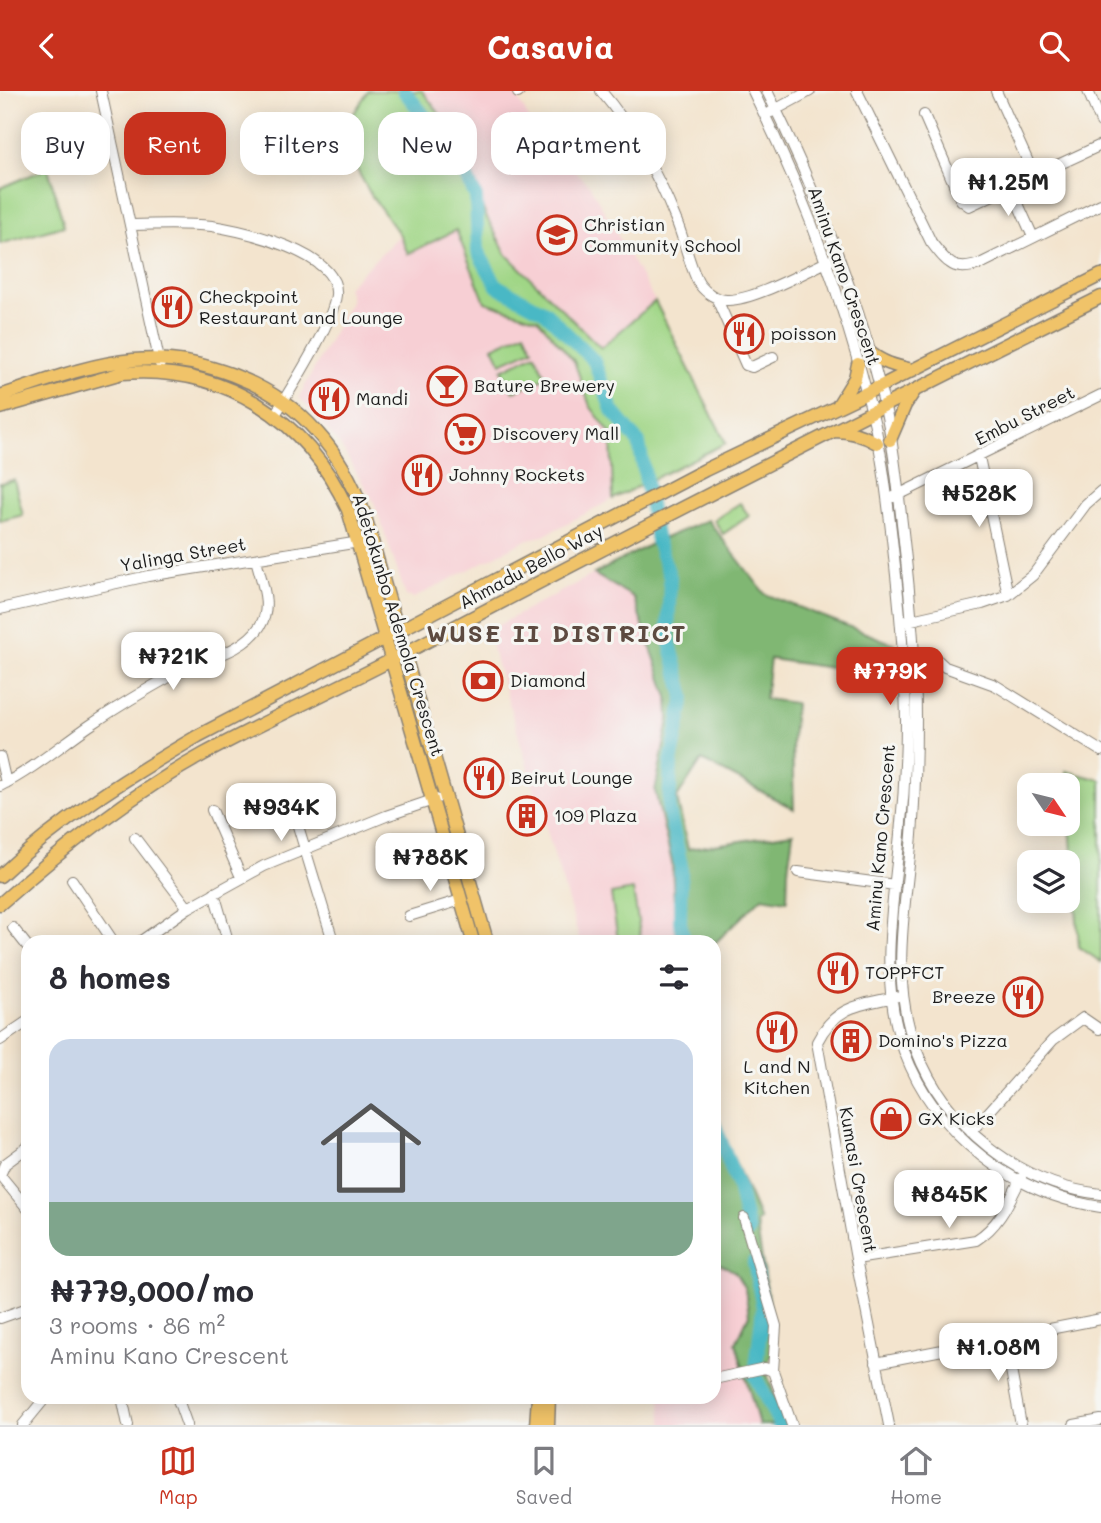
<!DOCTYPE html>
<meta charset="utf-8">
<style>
:root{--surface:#fff;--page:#f7f7f7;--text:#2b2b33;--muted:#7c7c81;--line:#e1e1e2;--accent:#c8321e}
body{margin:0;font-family:Mali,sans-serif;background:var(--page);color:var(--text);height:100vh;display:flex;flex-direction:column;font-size:26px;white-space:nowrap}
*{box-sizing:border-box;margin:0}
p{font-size:23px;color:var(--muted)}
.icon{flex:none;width:38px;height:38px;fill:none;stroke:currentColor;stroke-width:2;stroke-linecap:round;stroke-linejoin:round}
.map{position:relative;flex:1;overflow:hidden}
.sheet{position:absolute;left:21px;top:844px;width:700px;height:469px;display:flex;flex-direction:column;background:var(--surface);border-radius:21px;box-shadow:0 4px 18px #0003}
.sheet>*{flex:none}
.banner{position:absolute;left:21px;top:21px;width:700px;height:63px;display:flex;gap:14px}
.needle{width:46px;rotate:125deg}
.fabs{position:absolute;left:1017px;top:682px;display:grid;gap:14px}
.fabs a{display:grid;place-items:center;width:63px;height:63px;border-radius:14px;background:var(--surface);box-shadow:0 4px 18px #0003;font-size:35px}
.price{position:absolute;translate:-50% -60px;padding:0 16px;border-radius:14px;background:#fff;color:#222;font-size:23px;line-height:46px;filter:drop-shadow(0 2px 4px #0008)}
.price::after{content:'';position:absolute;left:50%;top:42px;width:21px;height:16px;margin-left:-10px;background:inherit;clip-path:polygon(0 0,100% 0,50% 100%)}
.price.on{background:var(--accent);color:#fff}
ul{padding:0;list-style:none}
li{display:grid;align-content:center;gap:14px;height:371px;padding:0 28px}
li+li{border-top:2px solid var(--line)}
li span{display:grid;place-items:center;height:217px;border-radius:21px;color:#555}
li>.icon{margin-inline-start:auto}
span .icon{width:126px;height:126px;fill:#fffc;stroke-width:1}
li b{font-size:30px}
h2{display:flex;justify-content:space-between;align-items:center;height:84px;padding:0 28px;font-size:30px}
.chip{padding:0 24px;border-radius:21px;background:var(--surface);box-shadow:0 4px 18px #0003;font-size:24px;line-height:63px}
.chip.on{background:var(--accent);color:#fff}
header{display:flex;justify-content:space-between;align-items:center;height:91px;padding:0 28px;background:var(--accent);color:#fff;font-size:32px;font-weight:700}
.dock{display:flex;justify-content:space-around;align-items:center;height:98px;border-top:2px solid var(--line);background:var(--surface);font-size:19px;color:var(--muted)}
.dock a{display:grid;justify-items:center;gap:4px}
.dock .on{color:var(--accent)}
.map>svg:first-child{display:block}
.built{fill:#f7cfd4}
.green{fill:#a0d686;stroke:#5e7951;stroke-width:2}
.forest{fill:#80b773;stroke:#4e6a48;stroke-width:2}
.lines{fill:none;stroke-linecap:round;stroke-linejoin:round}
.river{stroke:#4ab8c5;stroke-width:14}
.minor-casing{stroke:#888075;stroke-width:12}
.major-casing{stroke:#888075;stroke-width:15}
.minor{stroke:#fff;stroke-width:10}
.major{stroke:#f0c369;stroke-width:12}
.labels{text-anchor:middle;stroke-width:6;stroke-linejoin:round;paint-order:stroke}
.poi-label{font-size:18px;fill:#1c1c1c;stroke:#f6f6f2;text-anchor:start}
.street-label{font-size:18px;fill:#1c1c1c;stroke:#f6f6f2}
.district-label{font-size:24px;font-weight:bold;letter-spacing:2px;fill:#5d4a40;stroke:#f6f6f2}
</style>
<header><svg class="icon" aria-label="back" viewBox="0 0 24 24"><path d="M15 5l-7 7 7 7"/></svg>Casavia<svg class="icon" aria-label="search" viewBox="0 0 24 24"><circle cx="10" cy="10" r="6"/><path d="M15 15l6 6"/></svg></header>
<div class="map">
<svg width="1101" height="1334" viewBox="0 0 1101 1334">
<rect width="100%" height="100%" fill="#f6f6f2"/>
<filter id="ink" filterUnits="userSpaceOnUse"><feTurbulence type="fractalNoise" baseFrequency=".0143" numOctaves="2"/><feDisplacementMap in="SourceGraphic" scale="14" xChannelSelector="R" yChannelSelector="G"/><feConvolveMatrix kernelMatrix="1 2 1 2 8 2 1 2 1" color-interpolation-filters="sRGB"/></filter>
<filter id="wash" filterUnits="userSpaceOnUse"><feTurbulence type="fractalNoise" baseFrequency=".00686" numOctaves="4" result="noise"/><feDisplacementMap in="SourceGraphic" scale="28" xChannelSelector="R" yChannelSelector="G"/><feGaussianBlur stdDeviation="1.57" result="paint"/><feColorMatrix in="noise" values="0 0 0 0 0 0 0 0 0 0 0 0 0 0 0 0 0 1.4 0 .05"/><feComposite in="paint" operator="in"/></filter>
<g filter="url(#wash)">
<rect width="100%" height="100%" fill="#f3e4ce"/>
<path class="built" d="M422 0H519L516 4 537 42 590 95 655 210 602 257 507 164 486 125 450 36Z
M456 139 485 211 538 228 574 270 590 315 611 343 613 408 543 445 528 448 414 507 406 505 374 411 340 354 299 306 351 209 347 196 400 144 408 163Z
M594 483 633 506 668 606 669 628 655 700 672 772 676 850H580L487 540Z
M721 1173 735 1181 745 1198 749 1224 736 1252 759 1334H663L660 1306H714V1174Z"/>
<path class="green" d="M368 0H422L450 36 486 125 507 164 601 257 655 210 726 352 613 408 611 343 590 315 574 270 538 228 485 211 456 139 408 163 400 144 371 104 339 46Z
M48 77 64 135 0 153V97Z
M525 241 533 258 501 272 493 256Z
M535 263 546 286 513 301 502 279Z
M14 389 23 424 0 430V392Z
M740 412 749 425 723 443 714 429Z
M1066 680 1101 689V871L1079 856Z
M633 799 641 848 618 850 611 803Z"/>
<path class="forest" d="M708 429 765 503 894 553 893 586 770 568 765 608 795 612 792 651 794 718 702 669 677 707 688 758 793 742 788 779 787 810 762 806 714 853V850H676L672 772 655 700 669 628 668 606 633 506 594 483 657 450Z
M714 1021 760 1129 756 1131 773 1237V1261L765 1277 785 1334H759L736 1252 749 1224 745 1198 735 1181 721 1173 714 1174Z"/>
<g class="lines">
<path class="river" d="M404 0 456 64 476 106 478 161 497 195 545 221 594 270 612 319 639 352 657 450 670 486 668 544 684 606 671 672 669 720 681 774 680 831 684 850
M714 1032 738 1095 748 1141
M754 1171 763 1217 755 1285 780 1334"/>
</g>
</g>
<g filter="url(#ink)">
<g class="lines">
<g class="minor-casing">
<path id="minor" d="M101 0 160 273
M601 0C632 37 658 84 676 129 683 144 692 184 700 194 706 202 717 209 727 209 753 210 806 180 831 169
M753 0C803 101 843 208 871 318 882 360 887 405 892 448 899 508 905 569 906 630 906 667 904 705 900 743 893 816 878 888 904 960 936 1045 1013 1103 1101 1116
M767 0C814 95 859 209 884 312 894 354 898 399 903 441 910 503 916 564 916 626 916 665 915 705 912 744 906 816 889 887 916 958 945 1035 1019 1094 1101 1103
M857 0 931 151C947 172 955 183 982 172L1101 113
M996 0 1034 84
M1088 0 1101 31
M518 2 520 0
M771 21 810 0
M924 24 961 109 969 115 1101 54
M1010 95 1033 146
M132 134C158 133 186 132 212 135 244 140 340 162 336 204 333 232 291 297 275 324
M716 206 746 274 752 276 773 266
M979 366 1008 504
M894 406 1101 304
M0 518 148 485 372 449
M907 530 982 513 1008 504 1033 484 1086 413 1101 400
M915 564H932L945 576 995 594 1101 660
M0 666 6 692
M0 695C32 679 60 655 89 635 117 616 147 598 176 582 203 568 243 562 260 535 273 515 261 490 256 468
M212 719 241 786
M298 735 333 850
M135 747 188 817
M798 781 895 794
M72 789 113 850
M214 802 228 850
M409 825 461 809
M13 837 28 856
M141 850 188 817 264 775 386 725 436 708
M0 949 28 930
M971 1041 1053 949 1083 927 1099 938
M28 1056 5 1073 0 1084 28 1118
M744 1127 776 1235 773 1280
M856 1168 976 1149C999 1135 1009 1111 1021 1087
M0 1227 28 1217
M1005 1246 1021 1334
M876 1272 1101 1228
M714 1288 765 1277 773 1280 792 1334
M122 1306 128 1334
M177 1306 187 1334
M23 1334 46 1306
M889 1334 856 1168 817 951C835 915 859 914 895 906
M1074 1334 1101 1329"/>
</g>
<g class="major-casing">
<path id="major" d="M868 260C882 272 895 275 913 279
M0 305C43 291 88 273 133 269 198 263 273 291 316 340 338 364 353 392 364 422L487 850
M839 313 855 287 858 273
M0 317 122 282C224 274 306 327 348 419L473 850
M835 340C851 340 863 344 877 352
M890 349 905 314 915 299
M0 785C59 729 128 686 198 645L705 379 879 296 1101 184
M0 813C63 757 130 704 204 663 276 624 352 591 424 552 648 433 874 319 1101 206
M536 1334 538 1306
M548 1334 549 1306"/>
</g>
<use href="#minor" class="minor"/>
<use href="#major" class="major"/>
</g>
</g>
<defs>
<g id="school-ring" transform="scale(2.0125)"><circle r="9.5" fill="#f6f6f2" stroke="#c8321e" stroke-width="1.5"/><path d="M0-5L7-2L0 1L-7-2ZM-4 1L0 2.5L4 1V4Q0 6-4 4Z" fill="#c8321e"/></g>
<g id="restaurant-ring" transform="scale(2.0125)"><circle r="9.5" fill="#f6f6f2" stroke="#c8321e" stroke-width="1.5"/><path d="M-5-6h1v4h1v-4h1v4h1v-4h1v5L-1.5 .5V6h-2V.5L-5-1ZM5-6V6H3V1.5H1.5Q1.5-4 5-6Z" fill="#c8321e"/></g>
<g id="bar-ring" transform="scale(2.0125)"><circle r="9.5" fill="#f6f6f2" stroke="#c8321e" stroke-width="1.5"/><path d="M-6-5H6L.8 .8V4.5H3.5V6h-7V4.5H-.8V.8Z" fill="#c8321e"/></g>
<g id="supermarket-ring" transform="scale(2.0125)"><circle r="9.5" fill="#f6f6f2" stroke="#c8321e" stroke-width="1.5"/><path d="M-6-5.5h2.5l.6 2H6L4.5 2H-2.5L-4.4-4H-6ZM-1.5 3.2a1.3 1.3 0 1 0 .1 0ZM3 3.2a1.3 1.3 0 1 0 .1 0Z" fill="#c8321e"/></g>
<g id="bank-ring" transform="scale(2.0125)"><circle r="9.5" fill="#f6f6f2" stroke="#c8321e" stroke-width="1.5"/><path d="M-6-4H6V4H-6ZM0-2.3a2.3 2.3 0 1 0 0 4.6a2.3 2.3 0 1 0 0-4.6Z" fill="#c8321e"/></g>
<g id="building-ring" transform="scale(2.0125)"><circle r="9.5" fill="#f6f6f2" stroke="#c8321e" stroke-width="1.5"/><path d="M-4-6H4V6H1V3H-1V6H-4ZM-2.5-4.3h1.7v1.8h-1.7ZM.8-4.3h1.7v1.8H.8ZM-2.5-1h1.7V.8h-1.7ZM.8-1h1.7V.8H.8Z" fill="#c8321e"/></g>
<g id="shop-ring" transform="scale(2.0125)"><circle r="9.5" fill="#f6f6f2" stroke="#c8321e" stroke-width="1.5"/><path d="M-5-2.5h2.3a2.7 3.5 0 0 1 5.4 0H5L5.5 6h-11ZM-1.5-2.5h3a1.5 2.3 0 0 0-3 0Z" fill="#c8321e"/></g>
</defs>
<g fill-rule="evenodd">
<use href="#school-ring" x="557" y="144"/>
<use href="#restaurant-ring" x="172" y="216"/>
<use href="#restaurant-ring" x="744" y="243"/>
<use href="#bar-ring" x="447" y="295"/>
<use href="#restaurant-ring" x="329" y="308"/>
<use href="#supermarket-ring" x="465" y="343"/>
<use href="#restaurant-ring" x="422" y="384"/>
<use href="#bank-ring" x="483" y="590"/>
<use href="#restaurant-ring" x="484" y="687"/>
<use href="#building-ring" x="527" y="725"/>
<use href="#restaurant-ring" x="838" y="882"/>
<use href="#restaurant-ring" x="1023" y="906"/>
<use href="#restaurant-ring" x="777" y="941"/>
<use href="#building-ring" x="851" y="950"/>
<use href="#shop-ring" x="891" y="1028"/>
</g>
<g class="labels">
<g class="poi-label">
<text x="584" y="140">Christian<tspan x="584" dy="21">Community School</tspan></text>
<text x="199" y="212">Checkpoint<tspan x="199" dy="21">Restaurant and Lounge</tspan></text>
<text x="771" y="249">poisson</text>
<text x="474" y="301">Bature Brewery</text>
<text x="356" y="314">Mandi</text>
<text x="492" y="349">Discovery Mall</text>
<text x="449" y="390">Johnny Rockets</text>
<text x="510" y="596">Diamond</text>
<text x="511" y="693">Beirut Lounge</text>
<text x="554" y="731">109 Plaza</text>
<text x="865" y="888">TOPPFCT</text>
<text x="996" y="912" text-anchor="end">Breeze</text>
<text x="878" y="956">Domino's Pizza</text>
<text x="777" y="982" text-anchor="middle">L and N<tspan x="777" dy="21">Kitchen</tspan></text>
<text x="918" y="1034">GX Kicks</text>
</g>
<g class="street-label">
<text transform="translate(844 185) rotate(71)" y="6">Aminu Kano Crescent</text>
<text transform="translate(1025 325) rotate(-27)" y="6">Embu Street</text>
<text transform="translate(183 464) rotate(-10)" y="6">Yalinga Street</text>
<text transform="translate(531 476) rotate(-28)" y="6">Ahmadu Bello Way</text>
<text transform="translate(398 534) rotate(73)" y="6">Adetokunbo Ademola Crescent</text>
<text transform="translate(881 747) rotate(-85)" y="6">Aminu Kano Crescent</text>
<text transform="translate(858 1089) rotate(80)" y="6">Kumasi Crescent</text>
</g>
<g class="district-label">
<text x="557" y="551">WUSE II DISTRICT</text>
</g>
</g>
</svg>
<div class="fabs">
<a><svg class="needle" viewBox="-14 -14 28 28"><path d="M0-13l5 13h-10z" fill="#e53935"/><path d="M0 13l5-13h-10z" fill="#7c7c81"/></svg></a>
<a><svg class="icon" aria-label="layers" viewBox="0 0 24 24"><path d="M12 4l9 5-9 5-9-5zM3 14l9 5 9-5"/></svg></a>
</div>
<b class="price" style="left:1008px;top:127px">₦1.25M</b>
<b class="price" style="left:979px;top:438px">₦528K</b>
<b class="price" style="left:173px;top:601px">₦721K</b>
<b class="price on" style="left:890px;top:616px">₦779K</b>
<b class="price" style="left:281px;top:752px">₦934K</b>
<b class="price" style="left:430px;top:802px">₦788K</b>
<b class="price" style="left:949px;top:1139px">₦845K</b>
<b class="price" style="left:998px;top:1292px">₦1.08M</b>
<div class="banner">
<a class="chip">Buy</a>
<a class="chip on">Rent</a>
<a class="chip">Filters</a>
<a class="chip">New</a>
<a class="chip">Apartment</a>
</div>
<section class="sheet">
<h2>8 homes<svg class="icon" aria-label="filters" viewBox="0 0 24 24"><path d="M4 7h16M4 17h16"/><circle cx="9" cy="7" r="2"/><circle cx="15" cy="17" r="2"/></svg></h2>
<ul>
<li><span style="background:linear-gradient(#c9d6e8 75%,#7fa58c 0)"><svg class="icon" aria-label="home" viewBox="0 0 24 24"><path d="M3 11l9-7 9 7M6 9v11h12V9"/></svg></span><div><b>₦779,000/mo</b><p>3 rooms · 86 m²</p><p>Aminu Kano Crescent</p></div></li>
</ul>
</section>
</div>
<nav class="dock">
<a class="on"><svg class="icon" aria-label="map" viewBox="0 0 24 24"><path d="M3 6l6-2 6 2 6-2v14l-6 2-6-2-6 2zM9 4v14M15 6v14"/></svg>Map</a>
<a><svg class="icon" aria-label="saved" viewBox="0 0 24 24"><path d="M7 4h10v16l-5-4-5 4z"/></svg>Saved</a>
<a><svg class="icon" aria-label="home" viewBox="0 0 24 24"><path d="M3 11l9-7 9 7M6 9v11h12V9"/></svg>Home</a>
</nav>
